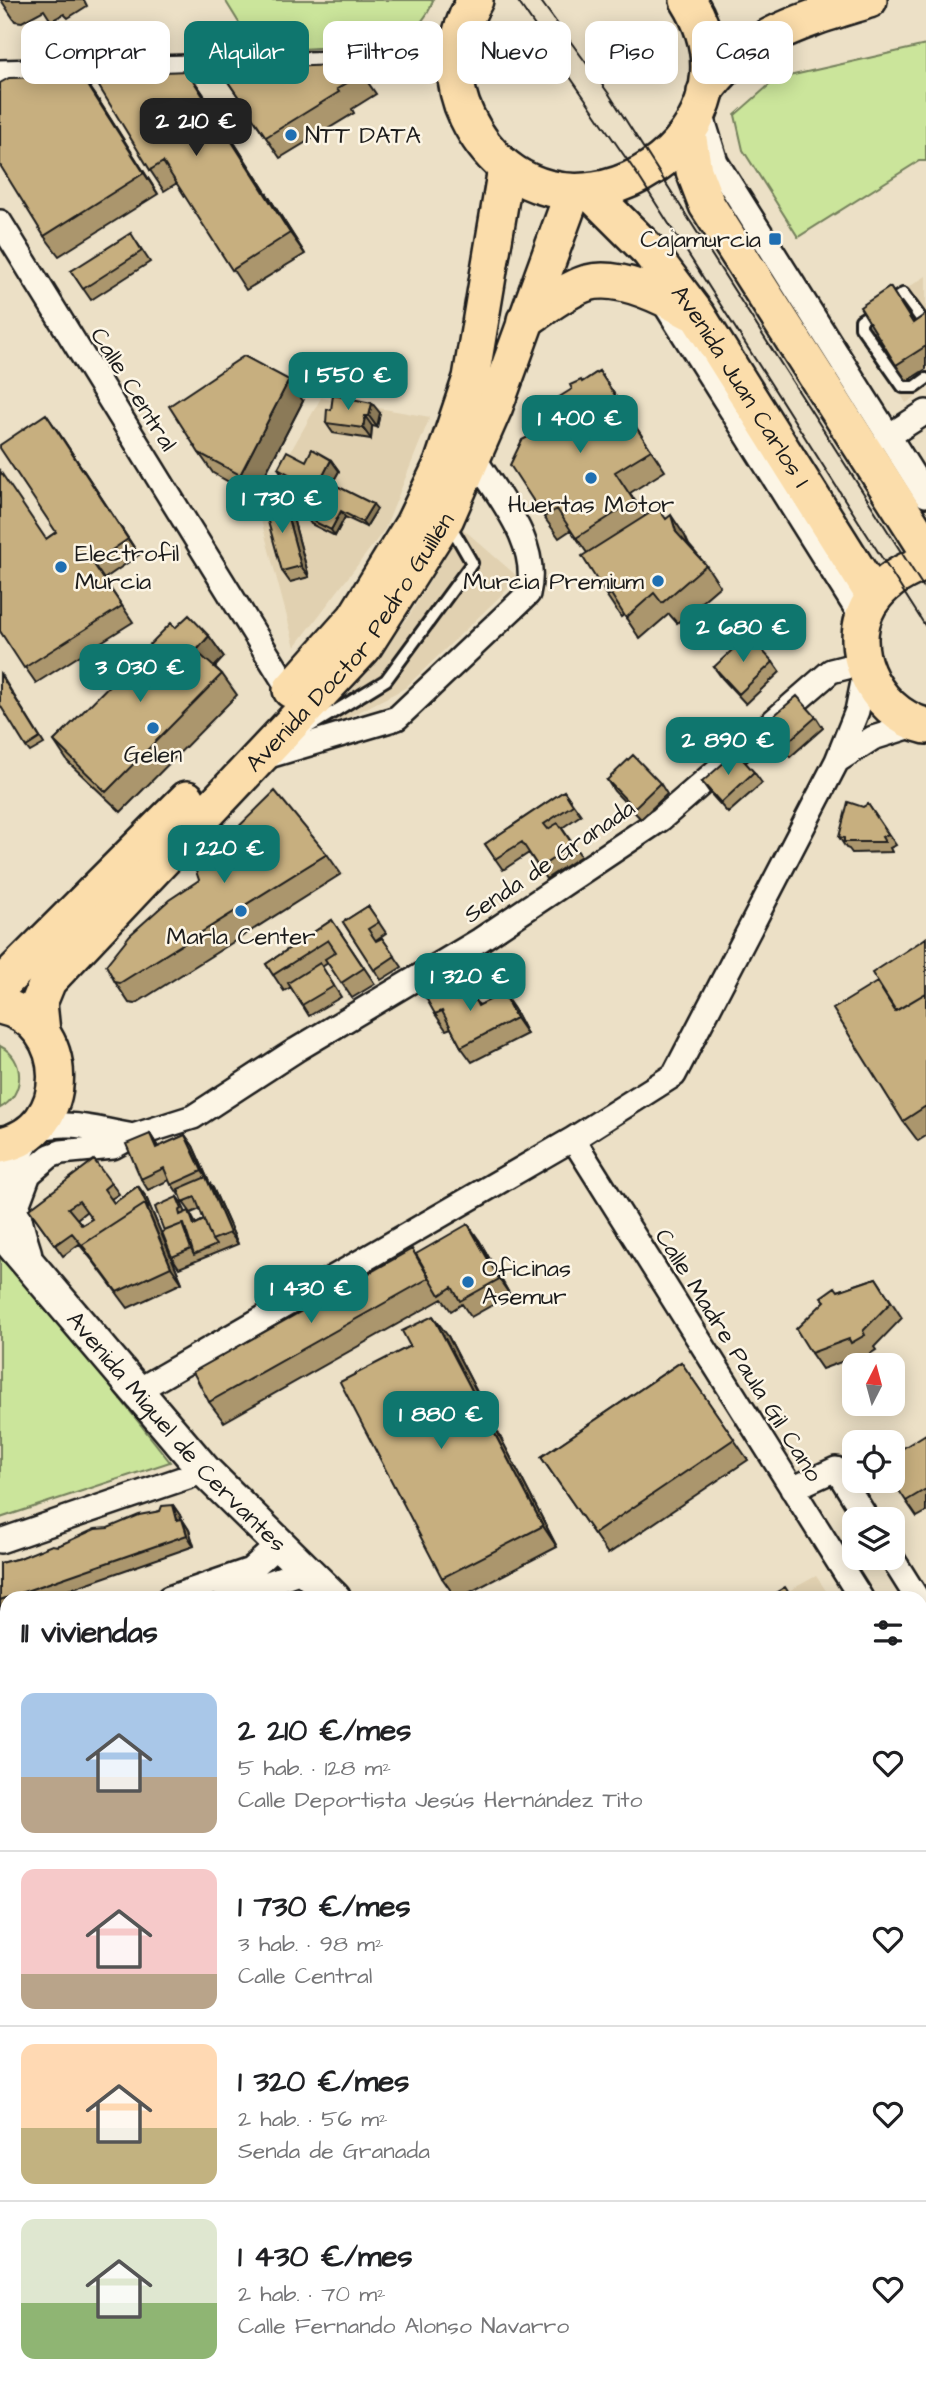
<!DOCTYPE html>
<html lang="es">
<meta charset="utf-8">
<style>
:root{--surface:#fff;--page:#f6f6f6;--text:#202124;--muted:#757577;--line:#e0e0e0;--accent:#0f766e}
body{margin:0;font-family:"Architects Daughter",sans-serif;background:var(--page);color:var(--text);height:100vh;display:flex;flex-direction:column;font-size:26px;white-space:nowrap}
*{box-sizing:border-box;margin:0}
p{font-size:23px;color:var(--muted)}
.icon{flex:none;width:38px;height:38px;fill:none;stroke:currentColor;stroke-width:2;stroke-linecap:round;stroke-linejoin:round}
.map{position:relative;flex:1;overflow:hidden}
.side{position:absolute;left:0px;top:1591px;width:928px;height:800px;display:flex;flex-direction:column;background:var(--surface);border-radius:21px 21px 0 0;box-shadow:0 4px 18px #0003}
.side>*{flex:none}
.hud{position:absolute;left:21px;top:21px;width:886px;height:63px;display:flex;gap:14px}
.needle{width:46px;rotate:6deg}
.tools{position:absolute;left:842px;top:1353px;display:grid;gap:14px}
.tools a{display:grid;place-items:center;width:63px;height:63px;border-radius:14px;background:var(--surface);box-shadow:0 4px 18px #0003;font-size:35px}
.price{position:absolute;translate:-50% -60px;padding:0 16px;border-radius:14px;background:var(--accent);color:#fff;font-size:23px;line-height:46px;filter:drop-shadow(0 2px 4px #0008)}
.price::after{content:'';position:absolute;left:50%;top:42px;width:21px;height:16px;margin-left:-10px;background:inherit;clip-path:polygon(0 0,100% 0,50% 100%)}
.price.selected{background:#222;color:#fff}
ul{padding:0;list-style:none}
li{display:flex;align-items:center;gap:21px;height:175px;padding:0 21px}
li+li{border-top:2px solid var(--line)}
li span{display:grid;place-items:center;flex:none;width:196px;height:140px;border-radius:14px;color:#555}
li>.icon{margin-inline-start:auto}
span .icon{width:84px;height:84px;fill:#fffc;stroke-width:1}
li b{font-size:30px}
h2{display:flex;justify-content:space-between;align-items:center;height:84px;padding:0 21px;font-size:30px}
.chip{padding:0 24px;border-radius:14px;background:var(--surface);box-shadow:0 4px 18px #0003;font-size:24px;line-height:63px}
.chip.selected{background:var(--accent);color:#fff}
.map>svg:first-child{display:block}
.built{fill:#e1d1b1}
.green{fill:#cbe59b;stroke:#74805c;stroke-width:2}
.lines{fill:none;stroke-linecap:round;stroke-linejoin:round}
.lane-casing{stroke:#1c1c1c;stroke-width:16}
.street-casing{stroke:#1c1c1c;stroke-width:28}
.secondary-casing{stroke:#1c1c1c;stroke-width:37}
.primary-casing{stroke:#1c1c1c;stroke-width:40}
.lane{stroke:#fcf5e5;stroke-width:10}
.street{stroke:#fcf5e5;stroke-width:23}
.secondary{stroke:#fcf5e5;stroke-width:32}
.primary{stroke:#fbddab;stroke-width:35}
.tram{stroke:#1c1c1c;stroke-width:2}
.wall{fill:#ab966d;stroke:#1c1c1c;stroke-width:2;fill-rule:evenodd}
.shaded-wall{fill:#8b7a59;stroke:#1c1c1c;stroke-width:2}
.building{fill:#c7af7f;stroke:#1c1c1c;stroke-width:2;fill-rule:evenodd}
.poi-dot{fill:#1f6fb2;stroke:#fcf5e5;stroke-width:2.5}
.labels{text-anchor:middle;stroke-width:5;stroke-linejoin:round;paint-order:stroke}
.poi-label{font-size:24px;fill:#1c1c1c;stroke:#fcf5e5;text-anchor:start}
.street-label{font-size:24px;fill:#1c1c1c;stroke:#fcf5e5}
</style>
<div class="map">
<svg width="926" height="2389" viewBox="0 0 926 2389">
<rect width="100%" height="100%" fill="#ece0c6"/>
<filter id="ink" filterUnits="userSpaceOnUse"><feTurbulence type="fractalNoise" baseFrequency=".0143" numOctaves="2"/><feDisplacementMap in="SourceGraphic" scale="14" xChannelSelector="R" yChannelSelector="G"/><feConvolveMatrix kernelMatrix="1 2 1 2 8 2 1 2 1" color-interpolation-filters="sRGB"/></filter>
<g filter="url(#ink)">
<path class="built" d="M926 276V390L906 403 856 321Z
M321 398 430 417 385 529 295 647 258 509Z
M462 528 519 578 405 688 318 733 409 616Z
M816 1576 831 1598H776Z"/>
<path class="green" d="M225 0H433C427 22 411 32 392 43L257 52Z
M926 45V161H919L798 237 743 150 735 115 776 79Z
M0 1046C26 1059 25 1095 0 1108Z
M0 1248 3 1250 170 1462 0 1518Z
M926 2300V2389H738L739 2384H920L921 2301Z"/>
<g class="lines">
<g class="lane-casing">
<path id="lane" d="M925 324 903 294 861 320V327L903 387H915L926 379
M306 729 386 680 472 563 449 523"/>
</g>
<g class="street-casing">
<path id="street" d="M0 72 455 60
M700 110 716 162 926 495
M0 222 290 691
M662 300 864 621
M887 437 926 412
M262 758 397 718 528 594C541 543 498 497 473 456
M837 761 873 738 918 724
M30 1132C67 1117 96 1130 133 1136
M573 1139 861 1598
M17 1206 29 1174 50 1156 61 1152 113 1147 133 1136 193 1117 296 1050 480 940 661 819 831 671 863 663
M135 1392 573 1139 674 1075 837 761 857 711 865 672
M792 1489 836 1469 867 1519
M0 1541 205 1471
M892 1558 917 1598
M169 1598 250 1570 278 1545
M227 1598 304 1570
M0 1655 7 1653
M0 2289 7 2291
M155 2384 156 2389"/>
</g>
<g class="secondary-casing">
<g id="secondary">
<path id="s1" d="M0 1230 205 1471 334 1598"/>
<path d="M25 1253C12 1214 0 1164 30 1132"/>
<path d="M0 1927 7 1933"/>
<path d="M0 1967 7 1973"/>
<path d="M502 2384 508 2389"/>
<path d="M544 2384 550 2389"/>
<path d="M714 2384 716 2389"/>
<path d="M669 2389 672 2384"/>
</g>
</g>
<g class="primary-casing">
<g id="primary">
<path d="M475 0C454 37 448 78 467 117 546 280 779 145 688 0"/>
<path d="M705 92C742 36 809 19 869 0"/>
<path d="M688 133 694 171 707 205 926 548"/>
<path id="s2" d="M590 192 649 251 698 316 874 596"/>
<path d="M525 320C544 308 565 290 587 283 618 274 664 297 691 312"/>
<path d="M926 563C907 569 889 579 876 595 838 639 873 714 926 726"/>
<path d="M291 690 355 618 413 524 442 464 471 378 506 168"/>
<path d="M0 986 187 799"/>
<path d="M0 1006C73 1021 75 1132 0 1145"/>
<path id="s3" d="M42 1032 39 1003 48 981 363 648 446 518 495 406 573 192"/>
</g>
</g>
<use href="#lane" class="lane"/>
<use href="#street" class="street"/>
<use href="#secondary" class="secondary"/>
<use href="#primary" class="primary"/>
<path class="tram" d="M517 0 639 177 926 627
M540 0 609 94 926 591"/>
</g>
<path class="wall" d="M1 0H84L87 6 68 18 64 14 51 21 44 10 22 22 15 21Z
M220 70 362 74 376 94 352 109 354 113 280 158Z
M187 71 202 92 305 254 246 290 177 183 164 191 150 170Z
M82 76 96 96 158 194 59 256 44 236Z
M138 244 150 262 91 300 71 271Z
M890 287 913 323 926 314V369L907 381 896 365Z
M599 371 665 471 630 493 645 516 666 519 685 536 689 545 706 565 720 586 677 623 669 614 640 639 624 615 621 617 607 596 587 553 571 530 559 538 544 517 530 436 548 410 583 382Z
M303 401 254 496 213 473 199 453Z
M380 413 377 427 372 426 371 439 333 433 326 423Z
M57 430 139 555 104 579 133 622 36 683 0 631 46 539 56 532Z
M331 460 339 471 332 483 377 509 366 527 345 517 335 536 311 524 307 518 314 505 300 499 293 488 294 484 285 479 278 468 306 461Z
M283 500 291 511 309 577 290 582 282 571Z
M175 628 209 636 224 657 215 667 222 674 237 695 121 812 68 762 54 741Z
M773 662 780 672 746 704 722 678 714 667Z
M0 673 44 744 30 752 26 747Z
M816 717 823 728 790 757 771 736 763 725Z
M754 772 762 783 728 813 710 793 702 782Z
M607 780 660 783 667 794 641 819 614 791Z
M564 791 581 815 562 828 581 856 546 879 529 853 503 870 485 844Z
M868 804 896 845 890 848 892 852 852 853 849 849 846 848 839 837 863 807Z
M327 854 341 874 135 1004 129 1003 115 982Z
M368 906 386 933 376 940 377 941 382 938 402 967 381 980 343 922Z
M332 920 375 984 352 998 328 963 322 967 341 997 309 1016 291 987 284 991 266 964Z
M926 938V1136L918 1141 903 1121 877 982Z
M457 982 467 996 480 1005 503 993 514 1009 527 1034 472 1062 461 1047 451 1028 446 1030 435 1014Z
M150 1134 158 1147 185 1135 193 1146 209 1182 213 1188 238 1244 179 1268 172 1257 164 1231 177 1197 181 1202 186 1213 189 1211 196 1224 204 1220 200 1209 191 1213 183 1202 180 1195H179L169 1180 148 1190 141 1179Z
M111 1183 119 1194 111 1199 114 1203 138 1186 146 1197 182 1283 128 1308 93 1261 79 1244 63 1256 29 1209ZM87 1211 92 1219 82 1225 77 1219Z
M479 1240 510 1295 471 1317 462 1304 451 1311 442 1299 224 1422 209 1402 416 1254Z
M876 1278 902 1318 874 1347 876 1350 862 1359 860 1355 822 1369 811 1353 825 1301 838 1291Z
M448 1336 557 1547 459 1598H456L442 1578Z
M681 1362 748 1460 608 1554 541 1457Z
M926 1434V1512L917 1517 906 1501Z
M173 1505 189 1530 194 1546 45 1598H7V1611L0 1614V1563L20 1558 160 1511Z
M926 1665V2076L920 2079V1669Z
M7 1866V1901L0 1891V1874Z
M0 2044 7 2049V2130L0 2125Z
M580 2384H615L586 2389Z"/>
<path class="shaded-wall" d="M187 71 202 92 305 254 290 233Z
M82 76 96 96 158 194 144 173Z
M289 380 303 401 254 496 240 475Z
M372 403 380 413 377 427 369 416Z
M46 414 57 430 139 555 128 539Z
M365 416 372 426 371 439 363 428Z
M331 460 339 471 320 507 312 497Z
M283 500 291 511 309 577 301 566Z
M373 504 377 509 366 527 362 522Z
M341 511 345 517 335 536 331 530Z
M671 515 685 536 691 552 676 532Z
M209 636 224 657 210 671 196 651Z
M503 993 514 1009 527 1034 516 1018Z
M150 1134 157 1145 163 1159 156 1148Z
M185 1135 193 1146 209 1182 213 1188 238 1244 230 1233 206 1177 202 1171Z
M138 1186 146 1197 182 1283 171 1267Z
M182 1224 189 1235 194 1255 191 1249Z
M468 1224 479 1240 510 1295 499 1279Z
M433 1316 448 1336 557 1547 543 1526Z
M173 1505 180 1515 185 1531 177 1520Z
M182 1519 189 1530 194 1546 187 1535Z
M7 1778V1818L0 1827V1787Z
M8 2384H12L15 2389H9Z
M307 2384H311L315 2389H308Z"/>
<path class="building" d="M334 65 348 66 362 74 337 89 339 92 266 137 220 70Z
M187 71 290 233 232 270 163 162 150 170 92 75Z
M82 76 144 173 44 236 0 165V83L9 78Z
M131 233 142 251 83 289 71 271Z
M890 287 913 323 926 314V346L896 365 860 307Z
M244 356 289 380 240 475 199 453 169 406Z
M599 371 651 450 615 472 634 501 576 538 557 509 544 517 510 465 522 440 530 436 527 431 533 417 548 410 545 406 572 389 570 385 581 380 582 382Z
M333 395 372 403 369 416H365L363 428 326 423 327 409 331 410Z
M46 414 128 539 93 563 122 606 24 668 0 631V471L46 539 56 532 0 448V445Z
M312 449 331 460 312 497 293 488 296 478 278 468 287 451 306 461Z
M327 481 373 504 362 522 341 511 331 530 307 518Z
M283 500 301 566 282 571 263 504Z
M658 508 666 519 671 515 676 532 706 565 662 603 654 593 626 618 611 594 607 596 582 556Z
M189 615 209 636 196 651 222 674 106 792 54 741 171 623 175 628Z
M748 635 773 662 739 694 714 667Z
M0 674 40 738 26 747 0 705Z
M797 696 816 717 782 747 763 725Z
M736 752 754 772 721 803 702 782Z
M633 755 660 783 634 808 607 780Z
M275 791 327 854 120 983 115 982 106 965 130 935 169 900 199 880 196 871 206 861 218 868 230 860 223 842Z
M564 791 573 805 544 824 548 829 558 823 573 845 539 868 522 842 495 859 485 844Z
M848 802 863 807 868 804 888 834 882 837 885 842H844V838L839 837Z
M368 906 379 922 368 929 376 941 382 938 395 956 374 970 343 922Z
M332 920 364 968 341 983 325 959 336 952 328 940 273 975 266 964Z
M926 938V993L896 1011 872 973Z
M320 963 334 986 302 1005 288 983Z
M457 982 465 997 472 994 478 1006 503 993 516 1018 461 1047 442 1011 435 1014 426 998Z
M877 982 895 1011 926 993V1106L903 1121 833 1009Z
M150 1134 156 1148 185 1135 202 1171 171 1185 164 1168 141 1179 126 1144Z
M94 1160 111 1183 104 1189 114 1203 138 1186 149 1209 145 1204 82 1245 86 1250 72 1233 55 1245 29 1209ZM79 1201 92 1219 82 1225 68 1208Z
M206 1177 230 1233 212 1240 195 1197 183 1202 178 1189Z
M177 1197 182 1209 179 1211 180 1215 189 1211 194 1225 204 1220 212 1240 216 1245 194 1255 184 1224H182L164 1231 155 1207Z
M145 1204 171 1267 117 1292 82 1245Z
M182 1224 191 1249 172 1257 162 1232Z
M468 1224 499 1279 460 1301 452 1287 440 1295 416 1254Z
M412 1249 429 1278 209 1402 193 1372Z
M876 1278 891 1302 863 1331 865 1335 851 1343 849 1339 811 1353 796 1329 825 1301 821 1297 835 1287 838 1291Z
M433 1316 543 1526 442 1578 340 1382 410 1346 402 1331Z
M681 1362 734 1439 594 1534 541 1457Z
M926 1434V1489L906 1501 892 1480V1455Z
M173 1505 177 1520 182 1519 187 1535 0 1600V1563L20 1558 52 1545 58 1546 95 1529 108 1528 139 1515 160 1511 162 1506Z
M785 1587 792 1598H767Z
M926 1665V2046L920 2049V1669Z
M7 1669V1778L0 1787V1671Z
M7 1866V1893L0 1887V1874Z
M0 2044 7 2049V2116L4 2119 0 2116Z
M7 2377V2384H8L9 2389H0V2383H1V2378Z
M264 2384H307L308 2389H239Z
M125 2386 126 2389H108Z"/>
</g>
<g class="poi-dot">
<circle cx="291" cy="135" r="7"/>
<rect x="768" y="232" width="14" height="14" rx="3.5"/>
<circle cx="591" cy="478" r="7"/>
<circle cx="61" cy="567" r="7"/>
<circle cx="658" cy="581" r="7"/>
<circle cx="153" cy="728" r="7"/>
<circle cx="241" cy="911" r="7"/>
<circle cx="468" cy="1282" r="7"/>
</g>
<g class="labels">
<g class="poi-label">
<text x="305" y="143">NTT DATA</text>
<text x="761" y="247" text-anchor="end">Cajamurcia</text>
<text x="591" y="512" text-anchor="middle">Huertas Motor</text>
<text x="75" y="561">Electrofil<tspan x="75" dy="28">Murcia</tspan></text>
<text x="644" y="589" text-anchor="end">Murcia Premium</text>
<text x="153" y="762" text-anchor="middle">Gelen</text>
<text x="241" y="944" text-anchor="middle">Marla Center</text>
<text x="482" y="1276">Oficinas<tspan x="482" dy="28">Asemur</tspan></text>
</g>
<g class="street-label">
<text dy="8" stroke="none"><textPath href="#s2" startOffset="247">Avenida Juan Carlos I</textPath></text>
<text transform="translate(134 389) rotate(58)" y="8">Calle Central</text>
<text dy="8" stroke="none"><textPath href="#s3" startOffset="508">Avenida Doctor Pedro Guillén</textPath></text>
<text transform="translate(549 861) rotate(-34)" y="8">Senda de Granada</text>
<text transform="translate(739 1355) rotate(58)" y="8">Calle Madre Paula Gil Cano</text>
<text dy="8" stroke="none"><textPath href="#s1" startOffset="268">Avenida Miguel de Cervantes</textPath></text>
</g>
</g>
</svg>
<div class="tools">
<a><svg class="needle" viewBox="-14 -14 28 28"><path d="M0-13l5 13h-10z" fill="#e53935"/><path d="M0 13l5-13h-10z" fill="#757577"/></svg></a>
<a><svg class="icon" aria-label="locate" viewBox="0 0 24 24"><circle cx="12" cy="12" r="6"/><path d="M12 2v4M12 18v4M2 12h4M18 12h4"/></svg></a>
<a><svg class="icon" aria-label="layers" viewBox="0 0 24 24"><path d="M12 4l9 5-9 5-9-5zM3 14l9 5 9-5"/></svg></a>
</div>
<b class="price selected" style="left:196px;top:158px">2 210 €</b>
<b class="price" style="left:348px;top:412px">1 550 €</b>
<b class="price" style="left:580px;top:455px">1 400 €</b>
<b class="price" style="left:282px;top:535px">1 730 €</b>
<b class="price" style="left:743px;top:664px">2 680 €</b>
<b class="price" style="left:140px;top:704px">3 030 €</b>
<b class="price" style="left:728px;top:777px">2 890 €</b>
<b class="price" style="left:224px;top:885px">1 220 €</b>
<b class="price" style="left:470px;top:1013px">1 320 €</b>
<b class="price" style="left:311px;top:1325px">1 430 €</b>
<b class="price" style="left:441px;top:1451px">1 880 €</b>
<div class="hud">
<a class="chip">Comprar</a>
<a class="chip selected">Alquilar</a>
<a class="chip">Filtros</a>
<a class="chip">Nuevo</a>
<a class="chip">Piso</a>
<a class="chip">Casa</a>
</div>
<section class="side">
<h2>11 viviendas<svg class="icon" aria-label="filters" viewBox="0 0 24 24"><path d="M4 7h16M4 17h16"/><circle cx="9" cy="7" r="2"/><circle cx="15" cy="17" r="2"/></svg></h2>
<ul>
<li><span style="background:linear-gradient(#a9c7e8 60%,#b9a48a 0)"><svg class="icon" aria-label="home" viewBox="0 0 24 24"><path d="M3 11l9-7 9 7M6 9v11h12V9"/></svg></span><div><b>2 210 €/mes</b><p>5 hab. · 128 m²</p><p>Calle Deportista Jesús Hernández Tito</p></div><svg class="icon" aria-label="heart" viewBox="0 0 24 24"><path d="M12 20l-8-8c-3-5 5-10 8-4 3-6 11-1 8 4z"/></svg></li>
<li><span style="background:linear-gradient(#f6c9c9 75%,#b9a48a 0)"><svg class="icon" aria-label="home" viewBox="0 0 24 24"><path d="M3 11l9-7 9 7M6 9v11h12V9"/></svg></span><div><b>1 730 €/mes</b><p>3 hab. · 98 m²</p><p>Calle Central</p></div><svg class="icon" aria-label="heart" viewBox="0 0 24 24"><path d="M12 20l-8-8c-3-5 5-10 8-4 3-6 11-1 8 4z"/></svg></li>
<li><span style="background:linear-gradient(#ffd9b3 60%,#c2b280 0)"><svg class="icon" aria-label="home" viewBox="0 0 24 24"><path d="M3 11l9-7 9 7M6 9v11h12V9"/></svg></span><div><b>1 320 €/mes</b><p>2 hab. · 56 m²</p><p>Senda de Granada</p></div><svg class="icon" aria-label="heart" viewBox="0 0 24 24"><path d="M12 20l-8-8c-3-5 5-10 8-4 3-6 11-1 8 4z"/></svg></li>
<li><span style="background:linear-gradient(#dfe7d0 60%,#8fb573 0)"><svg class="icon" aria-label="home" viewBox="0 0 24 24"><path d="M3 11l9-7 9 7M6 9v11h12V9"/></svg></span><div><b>1 430 €/mes</b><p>2 hab. · 70 m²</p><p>Calle Fernando Alonso Navarro</p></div><svg class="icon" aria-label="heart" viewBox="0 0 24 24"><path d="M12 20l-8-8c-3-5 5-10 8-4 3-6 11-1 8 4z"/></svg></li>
</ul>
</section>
</div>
